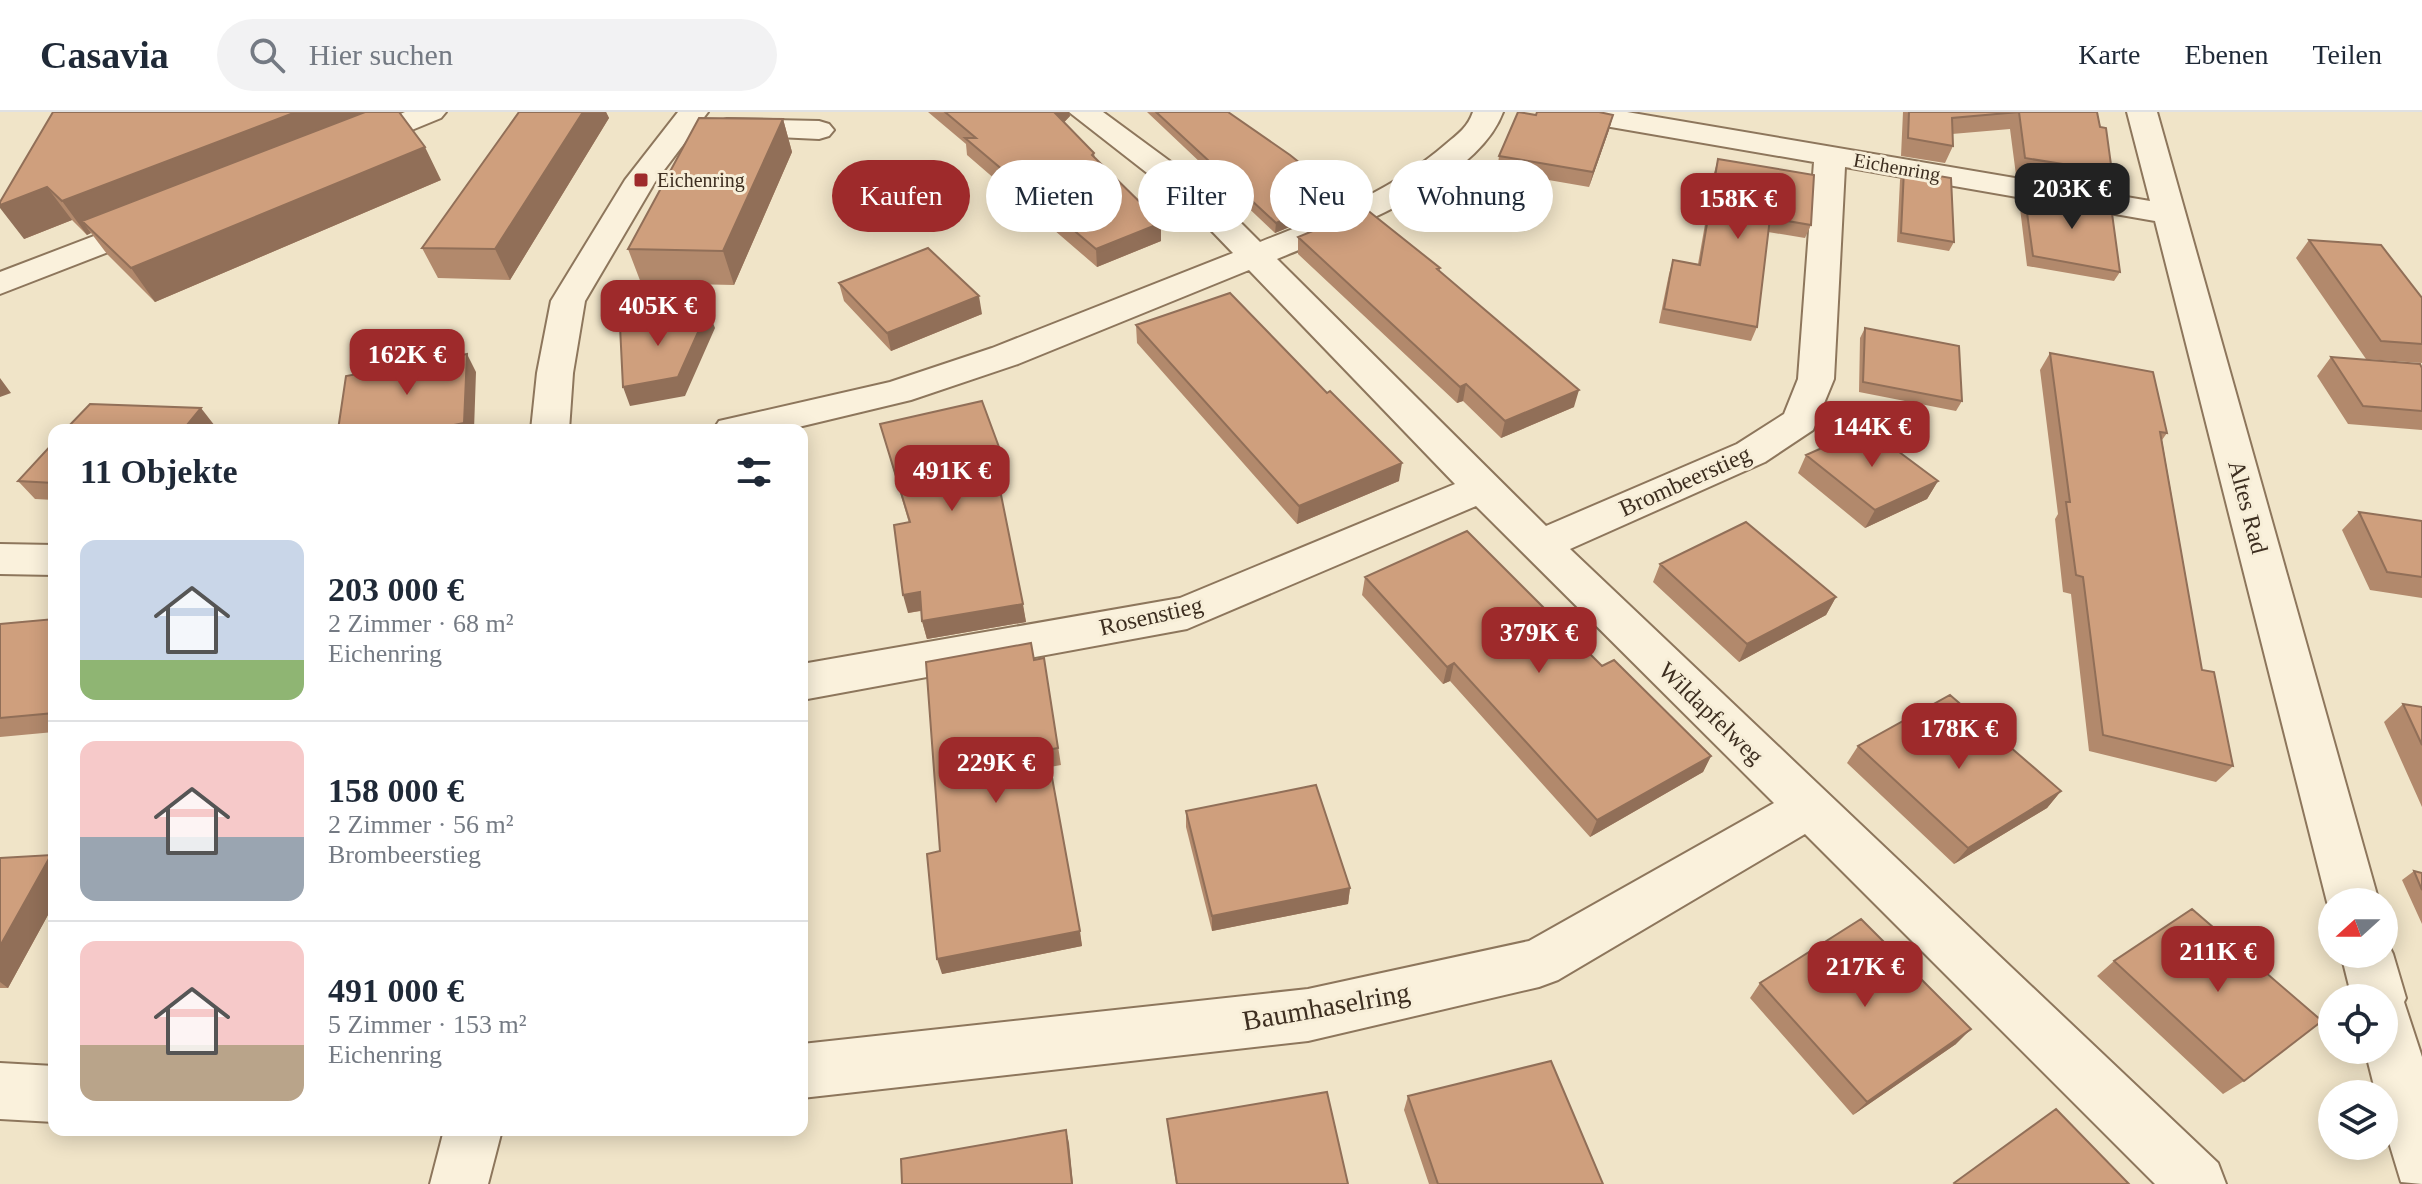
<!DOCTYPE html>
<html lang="de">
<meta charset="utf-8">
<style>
:root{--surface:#fff;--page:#f2f2f3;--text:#1f2937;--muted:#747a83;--line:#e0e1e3;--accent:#9e2a2b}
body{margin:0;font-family:Georgia,serif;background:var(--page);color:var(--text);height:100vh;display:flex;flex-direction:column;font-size:30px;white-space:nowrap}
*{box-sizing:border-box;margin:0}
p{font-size:26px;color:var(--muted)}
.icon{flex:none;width:44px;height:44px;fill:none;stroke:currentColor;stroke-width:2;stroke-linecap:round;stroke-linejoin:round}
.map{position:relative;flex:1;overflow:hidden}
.sheet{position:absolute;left:48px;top:312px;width:760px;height:712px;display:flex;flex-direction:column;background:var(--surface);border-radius:16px;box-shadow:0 4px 20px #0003}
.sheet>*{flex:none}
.hud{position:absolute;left:832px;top:48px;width:760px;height:72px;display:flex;gap:16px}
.needle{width:52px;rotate:249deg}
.fabs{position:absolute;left:2318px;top:776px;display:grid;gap:16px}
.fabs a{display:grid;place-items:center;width:80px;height:80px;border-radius:50%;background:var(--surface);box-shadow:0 4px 20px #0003;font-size:40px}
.price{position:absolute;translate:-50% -68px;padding:0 18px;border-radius:16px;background:var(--accent);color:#fff;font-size:26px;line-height:52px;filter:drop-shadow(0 2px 4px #0008)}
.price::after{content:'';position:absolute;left:50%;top:48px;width:24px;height:18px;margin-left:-12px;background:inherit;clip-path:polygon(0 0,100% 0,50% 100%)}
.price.current{background:#222;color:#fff}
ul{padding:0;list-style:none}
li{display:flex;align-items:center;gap:24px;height:200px;padding:0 32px}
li+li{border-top:2px solid var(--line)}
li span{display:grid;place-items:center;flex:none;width:224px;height:160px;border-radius:16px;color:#555}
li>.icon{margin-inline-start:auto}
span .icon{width:96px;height:96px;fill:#fffc;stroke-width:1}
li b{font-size:34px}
h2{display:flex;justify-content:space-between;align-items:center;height:96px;padding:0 32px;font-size:34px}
.chip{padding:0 28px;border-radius:36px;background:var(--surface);box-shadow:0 4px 20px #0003;font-size:28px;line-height:72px}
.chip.current{background:var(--accent);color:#fff}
header{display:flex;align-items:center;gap:48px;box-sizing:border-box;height:112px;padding:0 40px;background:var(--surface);border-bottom:2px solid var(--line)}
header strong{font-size:38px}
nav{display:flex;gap:44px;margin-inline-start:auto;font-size:28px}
.search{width:560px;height:72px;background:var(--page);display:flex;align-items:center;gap:20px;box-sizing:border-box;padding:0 28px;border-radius:44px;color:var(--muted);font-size:30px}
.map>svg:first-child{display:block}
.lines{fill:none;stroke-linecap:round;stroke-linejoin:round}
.minor-casing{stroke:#8d765c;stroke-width:4}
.minor{fill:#faf1dc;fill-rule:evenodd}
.wall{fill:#b2896c}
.shaded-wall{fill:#916f58}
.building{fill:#cf9f7d;stroke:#916f58;stroke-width:2}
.poi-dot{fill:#9e2a2b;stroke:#f7eed8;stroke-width:3}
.labels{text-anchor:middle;stroke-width:6;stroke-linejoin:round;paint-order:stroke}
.far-street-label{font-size:20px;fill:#3d2e20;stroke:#f7eed8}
.far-poi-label{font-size:20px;fill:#3d2e20;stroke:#f7eed8;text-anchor:start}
.street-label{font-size:24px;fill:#3d2e20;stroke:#f7eed8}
.near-street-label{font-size:28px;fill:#3d2e20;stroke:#f7eed8}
</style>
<header>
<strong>Casavia</strong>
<div class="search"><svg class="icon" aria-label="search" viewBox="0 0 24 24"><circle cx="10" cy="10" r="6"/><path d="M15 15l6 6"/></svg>Hier suchen</div>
<nav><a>Karte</a><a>Ebenen</a><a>Teilen</a></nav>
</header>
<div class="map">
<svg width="2422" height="1072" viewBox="0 0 2422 1072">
<rect width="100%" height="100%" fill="#f0e4c8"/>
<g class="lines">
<g class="minor-casing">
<path id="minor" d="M405 0H446L441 6 363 38 352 41 341 38 337 32 341 26Z
M678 0H708L655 70 585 189 573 261 569 318H531L537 261 551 189 625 68Z
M1069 0H1103L1205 75 1260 130C1326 104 1391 80 1446 32 1458 22 1468 15 1473 0H1503C1477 71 1342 120 1277 147L1546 414 1737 332 1784 302 1798 267 1814 50 1576 9 1566 6 1561 0H1627L2150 89 2127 0H2157L2379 790H2332V800L2327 790 2155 109 1845 55 1834 267 1813 318 1765 350 1570 437 2218 1051 2226 1072H2155L1805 722 1558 868 1539 875 1308 929 802 986V932L1308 877 1529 829 1774 691 1476 394 1187 517 802 588V552L1180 486 1455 372 1249 158 1018 252 911 288 786 318H713L719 309 890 270 992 236 1233 141 1183 89Z
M727 7 819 9 829 12 834 18 829 24 819 27 717 22 712 16 717 10Z
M154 101 165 104 170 111 165 118 0 182V160Z
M0 432 54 433V463L0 462Z
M2384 824 2393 842 2406 886 2404 890 2422 945V1072L2401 1070 2384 1014V982H2376L2365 938H2384V886H2352L2341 842H2384Z
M0 951 54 954V1010L0 1007Z
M444 1018H502L488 1072H430Z"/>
</g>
<use href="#minor" class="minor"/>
</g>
<path class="wall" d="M53 0 441 68 155 190 107 142 91 121 87 123 72 108 24 127Z
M519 0H606L609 6 510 168 438 166 422 136Z
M928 0H1069L1070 4 1064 10 1094 41 1095 46 1161 129 1097 155 967 43 966 32Z
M1147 0H1228L1341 84 1340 94 1275 121Z
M1903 0H2097L2112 60 2102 78 2016 63 2010 17 1952 22 1953 34 1945 51 1901 44Z
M1536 3H1613L1609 18 1589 75 1497 59 1499 44Z
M783 7 792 40 734 173 641 171 628 137Z
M1718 47 1811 113 1805 126 1768 120 1757 215 1751 229 1659 211 1669 162 1673 148 1698 152 1714 61Z
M1904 58 1954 130 1949 139 1897 130 1900 68Z
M2024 79 2120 160 2114 169 2027 154 2019 88Z
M1298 125 1440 156V159L1574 295 1501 326 1463 289 1457 291 1298 142Z
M2309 128 2422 186V251L2366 247 2296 146Z
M839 171 982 202 891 239 844 189Z
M1136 213 1399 369 1297 412 1137 231Z
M1865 216 1962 289 1956 299 1859 280 1860 226Z
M2050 241 2167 321 2162 328 2202 558 2233 654 2216 670 2089 639 2071 482 2063 480 2055 407 2058 402 2040 258Z
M2331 245 2422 256V318L2348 312 2317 264Z
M880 312 1006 364 997 366 1026 510 927 527 922 509 921 499 908 501 909 411Z
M54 330V388L35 387 18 369Z
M1806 343 1938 369 1927 387 1865 416 1798 361Z
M2359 400 2422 409V486L2370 478 2342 418Z
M1660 452 1836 485 1826 503 1739 550 1653 470Z
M1365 465 1711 644 1703 660 1590 725 1450 569 1443 572 1362 483Z
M54 507V620L0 625V512Z
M1044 546 1061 653 1050 655 1082 834 942 862 940 739 1034 548Z
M2403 592 2422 595V695L2384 610Z
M1858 634 2061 679 2047 696 1954 752 1847 651Z
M1186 699 1350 776 1348 792 1212 819 1186 715Z
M51 743 54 746V792L8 876H0V746Z
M2414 759 2422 761V812L2402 768Z
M2114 849 2244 969 2223 982 2097 864Z
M1760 871 1956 932 1853 1003 1750 886Z
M1408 984 1603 1072H1429L1404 998Z
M1167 1007 1348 1072H1176Z"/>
<path class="shaded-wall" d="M296 0H391L82 109 91 121 87 123 62 89Z
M583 0H606L609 6 510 168 495 137Z
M1056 0H1069L1070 4 1057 18Z
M1613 3 1609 18 1589 75 1593 60Z
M783 7 792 40 734 173 723 139Z
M425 35 441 68 155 190 131 156Z
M47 75 72 108 24 127 0 96V93Z
M1341 84 1340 94 1275 121 1276 111Z
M1161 111V129L1097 155 1096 137Z
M979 184 982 202 891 239 887 221Z
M708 198 715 216 685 284 630 294 623 275Z
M467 242 476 260 474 318H429Z
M0 266 11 281 0 285Z
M1466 272 1463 289 1457 291 1460 275Z
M1579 278 1574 295 1501 326 1505 309Z
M201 296 215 314 212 318H183Z
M1003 346 1006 364 997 367 994 348Z
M1402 351 1399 369 1297 412 1299 394Z
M1938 369 1927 387 1865 416 1875 398Z
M920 480 924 498 908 501 903 483Z
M1836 485 1826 503 1739 550 1747 532Z
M1023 492 1026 510 927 527 922 509Z
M1454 551 1450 569 1443 572 1447 555Z
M1711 644 1703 660 1590 725 1597 708Z
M2061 679 2047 696 1954 752 1968 736Z
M51 743 54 746V792L8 876 0 870V834Z
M1350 776 1348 792 1212 819V804Z
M1080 819 1082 834 942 862 937 847Z
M1971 917 1956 932 1853 1003 1867 990Z
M1066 1018 1069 1031 1073 1072H1072Z"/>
<path class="building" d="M53 0H296L62 89 47 75 0 93V90Z
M365 0H399L425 35 131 156 82 109Z
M519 0H583L495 137 422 136Z
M945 0H1056L1055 1 1094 41 1092 43 1161 111 1096 137 965 26H976Z
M1156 0H1228L1290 43 1341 84 1276 111Z
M1518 0 1536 3 1537 0H1599L1613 3 1593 60 1499 44Z
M1909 0H2097L2100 15 2106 16 2112 60 2025 46 2019 0 1952 6 1953 34 1908 26Z
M699 6 783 7 723 139 628 137Z
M1718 47 1814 63 1811 113 1770 106 1757 215 1664 197 1673 148 1700 153Z
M1904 58 1951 66 1954 130 1901 121Z
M2024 79 2111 94 2120 160 2033 144Z
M1366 97 1440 156 1437 157 1579 278 1505 309 1466 272 1460 275 1298 125Z
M2309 128 2381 133 2422 186V232L2381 229Z
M928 136 979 184 887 221 839 171Z
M1230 181 1327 281 1330 279 1402 351 1299 394 1136 213Z
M708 198 678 265 623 275 620 214Z
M1865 216 1959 234 1962 289 1863 270Z
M2050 241 2153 260 2167 321 2160 320 2202 558 2214 560 2233 654 2103 623 2083 465 2076 463 2066 390H2070Z
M467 242 464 311 429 318H338L346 264Z
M2331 245 2420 252 2422 256V299L2363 294Z
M982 289 1003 346 994 348 1023 492 922 509 920 480 903 483 894 413 910 410 880 312Z
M90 292 201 296 183 318H65Z
M1867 316 1938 369 1875 398 1806 343Z
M54 330V371L18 369Z
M2359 400 2422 409V465L2387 460Z
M1746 410 1836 485 1747 532 1660 452Z
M1467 419 1602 554 1614 548 1711 644 1597 708 1454 551 1447 555 1365 465Z
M54 507V601L0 606V512Z
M1031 531 1034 548 1044 546 1058 636 1047 638 1080 819 937 847 927 742 940 739 926 550Z
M1950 583 2061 679 1968 736 1858 634Z
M2403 592 2422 595V633Z
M1316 673 1350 776 1212 804 1186 699Z
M51 743 0 834V746Z
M2414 759 2422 761V778Z
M2192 797 2322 909 2244 969 2114 849Z
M1861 807 1971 917 1867 990 1760 871Z
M1551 949 1603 1072H1438L1408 984Z
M1327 980 1348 1072H1177L1167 1007Z
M2056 997 2129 1072H1955L1954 1071Z
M1066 1018 1072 1072H902L901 1047Z"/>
<rect class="poi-dot" x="633" y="60" width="16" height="16" rx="4"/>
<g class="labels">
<g class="far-street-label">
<text transform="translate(1897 55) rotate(10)" y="7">Eichenring</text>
</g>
<g class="far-poi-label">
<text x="657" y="75">Eichenring</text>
</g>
<g class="street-label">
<text transform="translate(1685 369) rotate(-24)" y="8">Brombeerstieg</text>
<text transform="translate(2248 395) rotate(75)" y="8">Altes Rad</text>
<text transform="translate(1151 504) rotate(-13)" y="8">Rosenstieg</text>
<text transform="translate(1711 601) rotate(44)" y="8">Wildapfelweg</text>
</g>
<g class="near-street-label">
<text transform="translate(1326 894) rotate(-10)" y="10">Baumhaselring</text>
</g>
</g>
</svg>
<div class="fabs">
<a><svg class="needle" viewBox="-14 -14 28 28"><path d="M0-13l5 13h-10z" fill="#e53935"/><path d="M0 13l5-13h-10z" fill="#747a83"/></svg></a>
<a><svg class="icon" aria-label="locate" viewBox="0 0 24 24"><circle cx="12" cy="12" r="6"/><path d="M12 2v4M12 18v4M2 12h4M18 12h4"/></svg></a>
<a><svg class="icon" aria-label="layers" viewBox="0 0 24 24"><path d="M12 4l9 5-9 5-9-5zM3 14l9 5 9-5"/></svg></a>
</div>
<b class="price current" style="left:2072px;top:119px">203K €</b>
<b class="price" style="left:1738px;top:129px">158K €</b>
<b class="price" style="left:658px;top:236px">405K €</b>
<b class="price" style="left:407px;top:285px">162K €</b>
<b class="price" style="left:1872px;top:357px">144K €</b>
<b class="price" style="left:952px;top:401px">491K €</b>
<b class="price" style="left:1539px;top:563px">379K €</b>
<b class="price" style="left:1959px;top:659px">178K €</b>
<b class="price" style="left:996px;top:693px">229K €</b>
<b class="price" style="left:2218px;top:882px">211K €</b>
<b class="price" style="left:1865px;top:897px">217K €</b>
<div class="hud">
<a class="chip current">Kaufen</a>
<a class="chip">Mieten</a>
<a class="chip">Filter</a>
<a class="chip">Neu</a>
<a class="chip">Wohnung</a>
</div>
<section class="sheet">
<h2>11 Objekte<svg class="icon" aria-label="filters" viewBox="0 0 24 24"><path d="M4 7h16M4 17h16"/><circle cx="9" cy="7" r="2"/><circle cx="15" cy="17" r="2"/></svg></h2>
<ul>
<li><span style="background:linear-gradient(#c9d6e8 75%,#8fb573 0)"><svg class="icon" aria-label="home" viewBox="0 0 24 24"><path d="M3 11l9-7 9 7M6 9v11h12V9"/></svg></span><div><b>203 000 €</b><p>2 Zimmer · 68 m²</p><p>Eichenring</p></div></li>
<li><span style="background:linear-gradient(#f6c9c9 60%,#9aa5b1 0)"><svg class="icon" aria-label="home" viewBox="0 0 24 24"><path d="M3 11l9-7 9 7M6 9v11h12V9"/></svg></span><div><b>158 000 €</b><p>2 Zimmer · 56 m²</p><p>Brombeerstieg</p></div></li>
<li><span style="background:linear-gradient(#f6c9c9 65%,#b9a48a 0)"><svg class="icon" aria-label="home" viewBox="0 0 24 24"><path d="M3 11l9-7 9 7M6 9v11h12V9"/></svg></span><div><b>491 000 €</b><p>5 Zimmer · 153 m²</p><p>Eichenring</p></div></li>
</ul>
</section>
</div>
